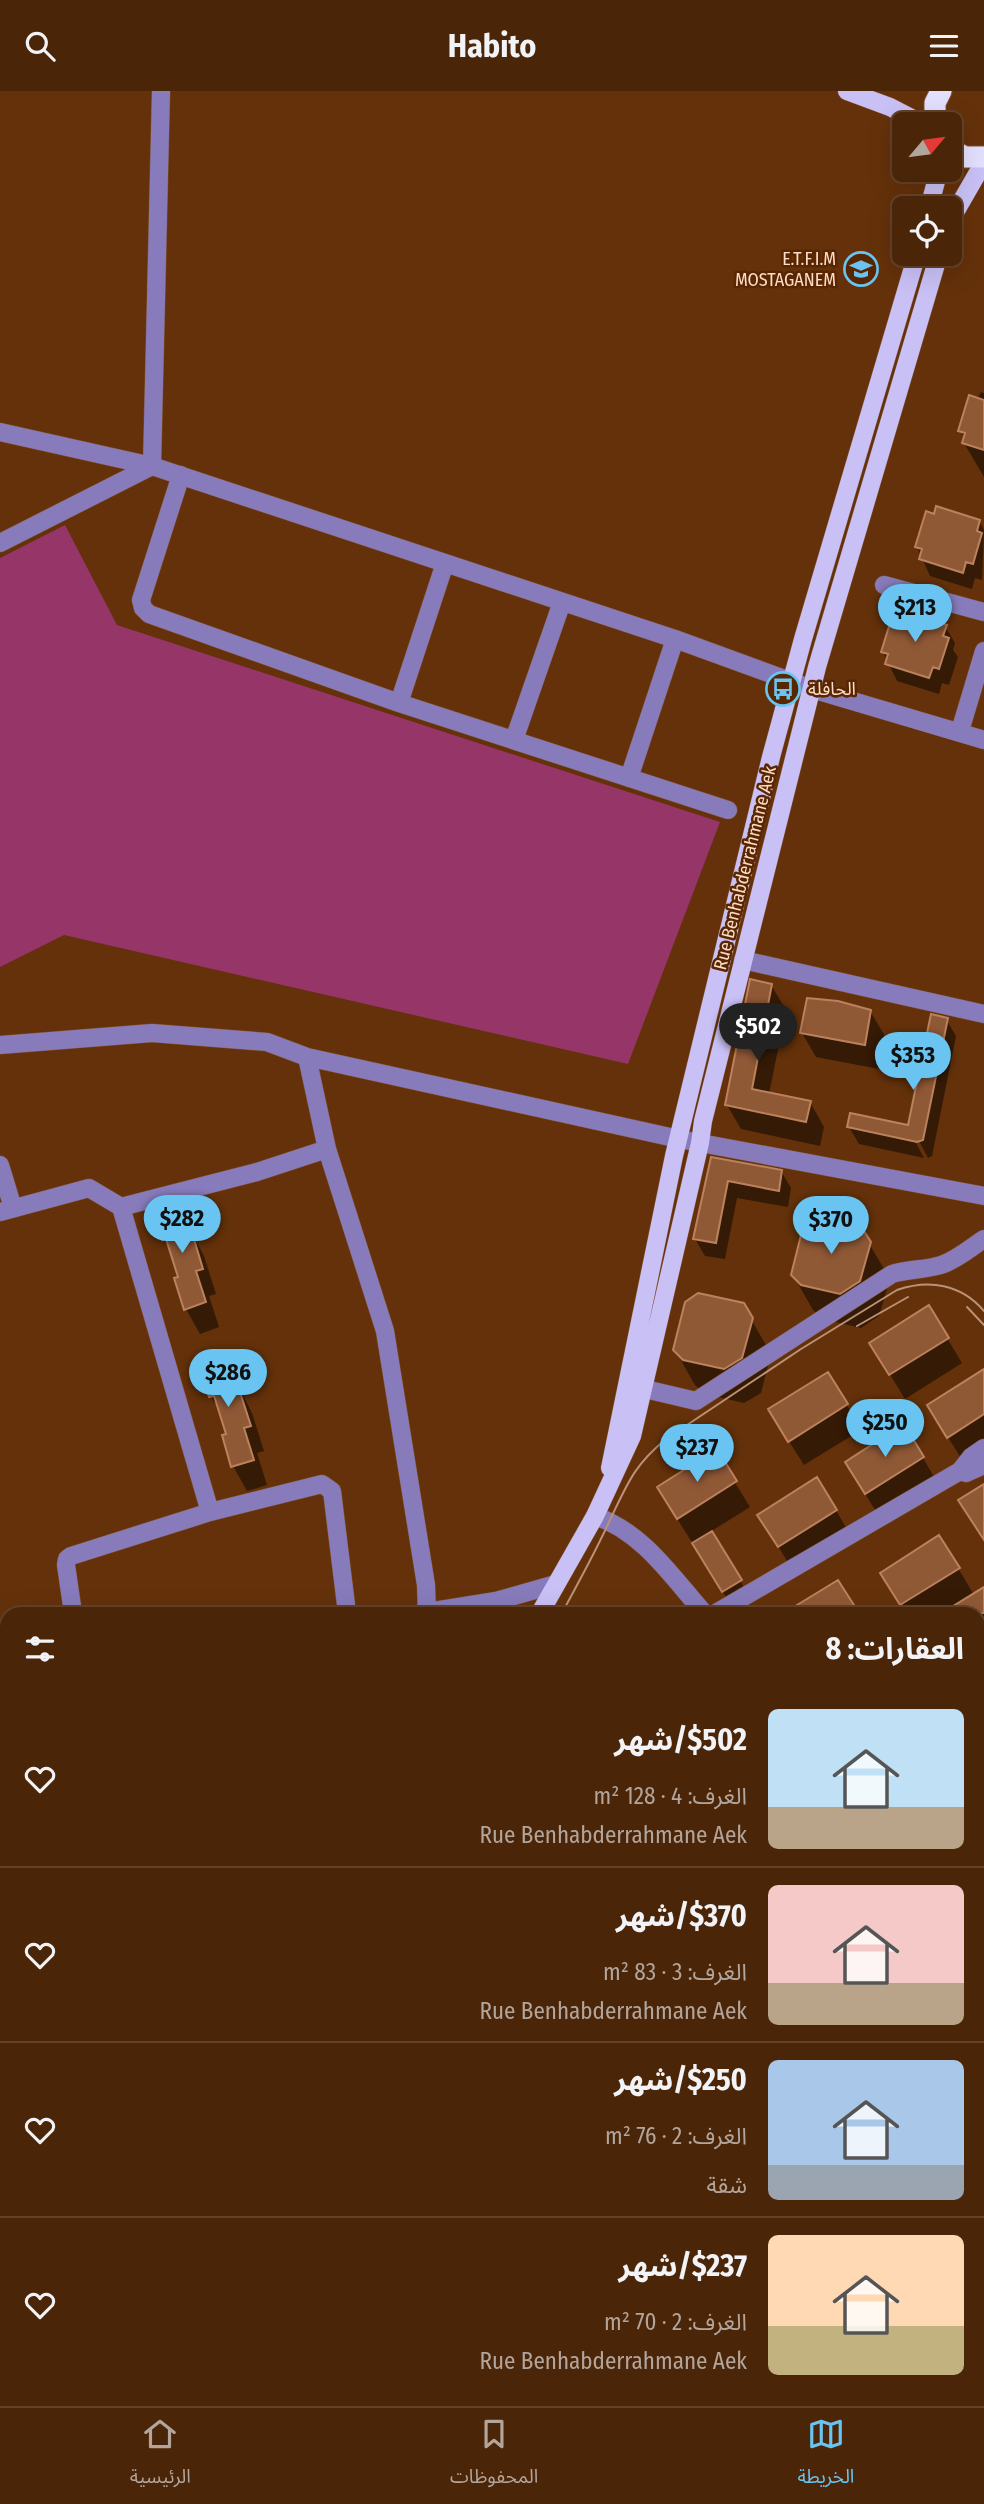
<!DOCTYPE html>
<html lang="ar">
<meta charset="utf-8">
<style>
:root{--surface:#4b2508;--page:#522d12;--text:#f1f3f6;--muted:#b2a59c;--line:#624229;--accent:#69c4f1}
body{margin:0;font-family:"Fira Sans Condensed","Noto Sans Arabic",sans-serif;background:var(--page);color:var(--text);direction:rtl;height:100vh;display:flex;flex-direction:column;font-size:26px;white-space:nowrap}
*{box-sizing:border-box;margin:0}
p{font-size:23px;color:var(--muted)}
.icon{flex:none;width:38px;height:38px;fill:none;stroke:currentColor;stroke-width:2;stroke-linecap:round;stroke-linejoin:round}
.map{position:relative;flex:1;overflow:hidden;direction:ltr}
.panel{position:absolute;left:0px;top:1516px;width:985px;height:800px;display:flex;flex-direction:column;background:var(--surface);border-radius:21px 21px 0 0;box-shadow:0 7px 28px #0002,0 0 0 2px var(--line);direction:rtl}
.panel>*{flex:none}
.needle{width:46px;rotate:61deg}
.buttons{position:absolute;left:892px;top:21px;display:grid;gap:14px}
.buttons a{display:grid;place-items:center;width:70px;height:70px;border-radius:10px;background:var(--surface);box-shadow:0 7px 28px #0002,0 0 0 2px var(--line);font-size:35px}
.price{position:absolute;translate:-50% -60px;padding:0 16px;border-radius:24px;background:var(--accent);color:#111;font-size:23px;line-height:46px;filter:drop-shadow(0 2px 4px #0008)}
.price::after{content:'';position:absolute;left:50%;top:42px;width:21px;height:16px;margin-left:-10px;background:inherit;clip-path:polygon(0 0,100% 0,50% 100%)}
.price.selected{background:#222;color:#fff}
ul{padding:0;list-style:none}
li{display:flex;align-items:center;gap:21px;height:175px;padding:0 21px}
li+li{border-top:2px solid var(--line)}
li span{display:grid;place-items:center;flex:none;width:196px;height:140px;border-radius:10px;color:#555}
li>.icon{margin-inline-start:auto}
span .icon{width:84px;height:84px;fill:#fffc;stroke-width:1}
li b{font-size:30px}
h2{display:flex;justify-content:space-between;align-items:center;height:84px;padding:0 21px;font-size:30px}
header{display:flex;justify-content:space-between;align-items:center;height:91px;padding:0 21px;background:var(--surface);font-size:32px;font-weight:700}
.tabs{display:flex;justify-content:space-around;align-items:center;height:98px;border-top:2px solid var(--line);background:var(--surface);font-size:19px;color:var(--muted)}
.tabs a{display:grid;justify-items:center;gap:4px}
.tabs .selected{color:var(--accent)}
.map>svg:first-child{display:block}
.green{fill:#963567}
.forest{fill:#a83c73}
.shadow{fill:#0007}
.building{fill:#905936;stroke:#bc815d;stroke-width:2}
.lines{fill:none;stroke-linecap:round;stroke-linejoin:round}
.minor-casing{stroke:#80502c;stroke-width:19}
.major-casing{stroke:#80502c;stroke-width:19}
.highway-casing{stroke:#80502c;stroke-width:23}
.minor{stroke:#877bbb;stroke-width:18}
.major{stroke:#c9c1f5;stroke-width:18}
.highway{stroke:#e3dffe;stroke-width:21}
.tram{stroke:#bb9277;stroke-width:2}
.labels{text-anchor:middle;stroke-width:5;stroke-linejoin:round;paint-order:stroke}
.poi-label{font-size:18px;fill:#fddcc9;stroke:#582600;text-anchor:end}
.street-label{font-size:18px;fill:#fddcc9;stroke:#582600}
</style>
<header><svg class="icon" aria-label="menu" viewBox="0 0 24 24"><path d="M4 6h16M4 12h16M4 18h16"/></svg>Habito<svg class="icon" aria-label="search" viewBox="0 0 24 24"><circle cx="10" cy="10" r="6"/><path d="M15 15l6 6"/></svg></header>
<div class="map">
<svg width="984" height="2315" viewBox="0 0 984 2315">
<rect width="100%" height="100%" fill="#64310a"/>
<path class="green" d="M65 434 117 534 720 731 628 973 64 844 0 876V467Z"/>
<path class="forest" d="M984 1644V1754L978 1731V1647Z"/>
<path class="shadow" d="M981 301 984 302V386L964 352 965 348 960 340Z
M979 430 984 439 982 489 975 487 972 498 930 485 917 456Z
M945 535 955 552 953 559 958 566 949 594 942 592 939 603 897 590 883 561Z
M771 894 786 919 769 1003 810 1011 824 1036 820 1055 741 1038 727 1014Z
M870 920 885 945 879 978 816 966 802 942Z
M946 928 956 945 932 1065 928 1067 919 1050H915L924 1067 859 1053 849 1036H910Z
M713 1068 781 1080 791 1097 788 1116 737 1107 725 1168 705 1165 695 1148Z
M177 1115 204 1165 216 1203 209 1205 219 1236 200 1243 186 1218 181 1187 175 1168 164 1148Z
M861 1139 890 1188 879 1225 861 1237 823 1228 813 1219 793 1184Z
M743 1214 771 1263 761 1302 744 1312 705 1303 695 1294 675 1259Z
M947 1247 962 1272 905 1308 886 1277Z
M223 1265 252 1322 264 1360 257 1362 267 1394 247 1400 233 1375 228 1344 222 1324 211 1306Z
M984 1280V1357L963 1370 944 1340Z
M847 1314 861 1339 804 1374 785 1344Z
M716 1361 750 1416 710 1441 750 1506 733 1517 673 1421Z
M923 1367 937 1391 880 1427 861 1396Z
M836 1419 850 1444 793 1480 760 1425Z
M958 1477 974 1504 984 1498V1575L978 1578V1522H906L896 1508Z
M837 1491 857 1522H787Z
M96 2308H133V2315H97Z
M210 2308H244V2315H214Z"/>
<path class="building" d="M969 304 984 309V359L962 352 965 342 958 340Z
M936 415 980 429 977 440 982 442 973 473 966 471 963 482 919 468 922 458 915 456 926 420 934 423Z
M903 520 947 534 943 545 949 547 939 578 933 576 929 587 885 573 888 563 881 561 892 526 900 528Z
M750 888 772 893 752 998 811 1010 806 1031 725 1014Z
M807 907 838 910 871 919 865 954 800 942Z
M931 923 948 927 923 1049 917 1051 847 1036 850 1022 908 1034Z
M711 1066 782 1079 779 1100 728 1090 716 1152 693 1148Z
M178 1113 187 1139 191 1138 203 1178 196 1180 206 1211 184 1219 174 1187 178 1186 166 1148 162 1149 153 1120Z
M816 1127 862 1137 871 1151 860 1190 840 1203 801 1194 791 1184 803 1136Z
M698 1202 744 1212 753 1227 742 1267 724 1278 683 1269 673 1259 685 1211Z
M929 1214 949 1247 889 1284 869 1252Z
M224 1263 234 1296 238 1295 251 1335 244 1337 254 1369 231 1376 222 1344 226 1343 214 1305 209 1306 199 1271Z
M984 1278V1323L947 1347 927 1314Z
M828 1281 848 1313 788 1351 768 1318Z
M904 1333 924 1366 865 1403 845 1371Z
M717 1358 737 1390 677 1428 657 1396Z
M817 1386 837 1419 778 1456 757 1424Z
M984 1393V1449L958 1409Z
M712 1440 742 1489 722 1501 692 1452Z
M939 1444 960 1477 900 1514 880 1482Z
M838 1489 859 1522H784Z
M984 1496V1522H942Z"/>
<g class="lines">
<g class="minor-casing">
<path id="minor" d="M0 341 152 375 675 548 812 598 984 649
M152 375 161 0
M181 384 141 509 143 517 149 523 399 612 728 719
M0 452 152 375
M884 494 984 521
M399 612 445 472
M960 640 984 560
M514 649 562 511
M629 687 675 548
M743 869 984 923
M0 954 152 942 267 951 307 966 679 1048 984 1105
M307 966 327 1058 385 1240 426 1494 427 1522
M0 1074 13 1117
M121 1116 257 1081 327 1058
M0 1121 89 1097 121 1116 210 1421 71 1465 67 1468 66 1474 73 1522
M645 1298 696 1310 892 1183C908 1178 925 1179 941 1174 957 1169 970 1157 984 1148
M960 1380 966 1382 984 1374
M210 1421 322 1393 332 1400 347 1522
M595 1425C643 1441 672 1486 704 1522
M421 1522 496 1510 556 1493
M716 1522 960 1380 971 1366 984 1357
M978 1583 984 1579
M0 1628 4 1637 7 1636
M0 1818 7 1816
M978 1907 984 1917"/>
</g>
<g class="major-casing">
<path id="major" d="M847 0 890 16 923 33
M929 117 939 79
M950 130 984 71
M610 1377 674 1065 771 666 803 548 917 163
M540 1522 595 1425 632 1345 700 1052 703 1030 817 576 939 163
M0 1751 7 1750
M978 2116 984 2115
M0 2228 7 2227"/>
</g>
<g class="highway-casing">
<path id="highway" d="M935 33V12L941 0
M950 58 965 66H984"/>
</g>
<use href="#minor" class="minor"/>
<use href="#major" class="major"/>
<use href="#highway" class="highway"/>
<path class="tram" d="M967 1216 984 1234
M857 1235 908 1206
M562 1522C578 1492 595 1462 609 1431 627 1394 633 1375 666 1348L801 1258 897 1199C929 1188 961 1193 984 1220
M0 1782 7 1781
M0 1800H7"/>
</g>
<defs>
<g id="school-ring" transform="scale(1.75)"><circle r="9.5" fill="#582600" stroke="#69c4f1" stroke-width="1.5"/><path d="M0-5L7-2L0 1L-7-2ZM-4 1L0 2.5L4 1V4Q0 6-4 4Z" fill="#69c4f1"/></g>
<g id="bus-ring" transform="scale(1.75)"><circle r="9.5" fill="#582600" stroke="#69c4f1" stroke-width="1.5"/><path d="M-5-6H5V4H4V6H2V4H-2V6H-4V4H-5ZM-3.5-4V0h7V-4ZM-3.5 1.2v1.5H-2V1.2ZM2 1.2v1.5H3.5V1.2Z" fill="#69c4f1"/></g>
</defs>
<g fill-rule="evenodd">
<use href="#school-ring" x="861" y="178"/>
<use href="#bus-ring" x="783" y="598"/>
</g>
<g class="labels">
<g class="poi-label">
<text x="836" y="174">E.T.F.I.M<tspan x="836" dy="21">MOSTAGANEM</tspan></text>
<text x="808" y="604" text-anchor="start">الحافلة</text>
</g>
<g class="street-label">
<text transform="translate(745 777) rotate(-76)" y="6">Rue Benhabderrahmane Aek</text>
</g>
</g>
</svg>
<div class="buttons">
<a><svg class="needle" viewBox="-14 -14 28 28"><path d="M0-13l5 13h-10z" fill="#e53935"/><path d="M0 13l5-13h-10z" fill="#b2a59c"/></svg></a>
<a><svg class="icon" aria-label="locate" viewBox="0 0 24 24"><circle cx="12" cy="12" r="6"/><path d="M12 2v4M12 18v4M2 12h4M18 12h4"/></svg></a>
</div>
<b class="price" style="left:915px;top:553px">$213</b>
<b class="price selected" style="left:758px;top:972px">$502</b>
<b class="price" style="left:913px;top:1001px">$353</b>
<b class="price" style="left:182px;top:1164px">$282</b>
<b class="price" style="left:831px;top:1165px">$370</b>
<b class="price" style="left:228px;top:1318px">$286</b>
<b class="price" style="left:885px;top:1368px">$250</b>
<b class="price" style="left:697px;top:1393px">$237</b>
<section class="panel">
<h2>العقارات: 8<svg class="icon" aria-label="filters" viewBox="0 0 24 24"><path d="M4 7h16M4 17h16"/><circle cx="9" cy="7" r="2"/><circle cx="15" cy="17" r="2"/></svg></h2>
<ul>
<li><span style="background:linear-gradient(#bfe0f5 70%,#b9a48a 0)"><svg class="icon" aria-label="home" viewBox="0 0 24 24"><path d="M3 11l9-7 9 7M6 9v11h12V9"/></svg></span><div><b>$502/شهر</b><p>الغرف: 4 · 128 m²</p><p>Rue Benhabderrahmane Aek</p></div><svg class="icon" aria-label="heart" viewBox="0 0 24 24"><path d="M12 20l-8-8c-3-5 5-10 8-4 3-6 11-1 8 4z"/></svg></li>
<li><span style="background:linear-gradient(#f6c9c9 70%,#b9a48a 0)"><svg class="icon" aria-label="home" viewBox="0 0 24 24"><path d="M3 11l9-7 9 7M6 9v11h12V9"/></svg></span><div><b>$370/شهر</b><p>الغرف: 3 · 83 m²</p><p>Rue Benhabderrahmane Aek</p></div><svg class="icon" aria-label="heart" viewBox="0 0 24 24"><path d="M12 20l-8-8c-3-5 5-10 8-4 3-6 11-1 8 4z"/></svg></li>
<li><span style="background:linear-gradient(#a9c7e8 75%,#9aa5b1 0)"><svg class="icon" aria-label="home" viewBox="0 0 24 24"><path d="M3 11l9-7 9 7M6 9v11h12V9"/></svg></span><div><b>$250/شهر</b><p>الغرف: 2 · 76 m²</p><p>شقة</p></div><svg class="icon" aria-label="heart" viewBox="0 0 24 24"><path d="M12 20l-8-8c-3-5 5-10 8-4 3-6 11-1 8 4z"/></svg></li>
<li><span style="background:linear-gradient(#ffd9b3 65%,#c2b280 0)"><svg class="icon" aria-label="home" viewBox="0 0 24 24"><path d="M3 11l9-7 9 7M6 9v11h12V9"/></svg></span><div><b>$237/شهر</b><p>الغرف: 2 · 70 m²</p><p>Rue Benhabderrahmane Aek</p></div><svg class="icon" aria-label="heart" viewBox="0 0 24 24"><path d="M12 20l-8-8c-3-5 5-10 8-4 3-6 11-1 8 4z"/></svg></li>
</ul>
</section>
</div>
<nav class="tabs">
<a class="selected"><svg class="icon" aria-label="map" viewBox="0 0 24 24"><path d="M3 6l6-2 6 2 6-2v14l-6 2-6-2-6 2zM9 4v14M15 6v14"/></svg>الخريطة</a>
<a><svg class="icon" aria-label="saved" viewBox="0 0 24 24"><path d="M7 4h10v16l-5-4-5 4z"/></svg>المحفوظات</a>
<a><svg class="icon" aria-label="home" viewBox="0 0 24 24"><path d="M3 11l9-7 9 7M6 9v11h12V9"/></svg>الرئيسية</a>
</nav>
